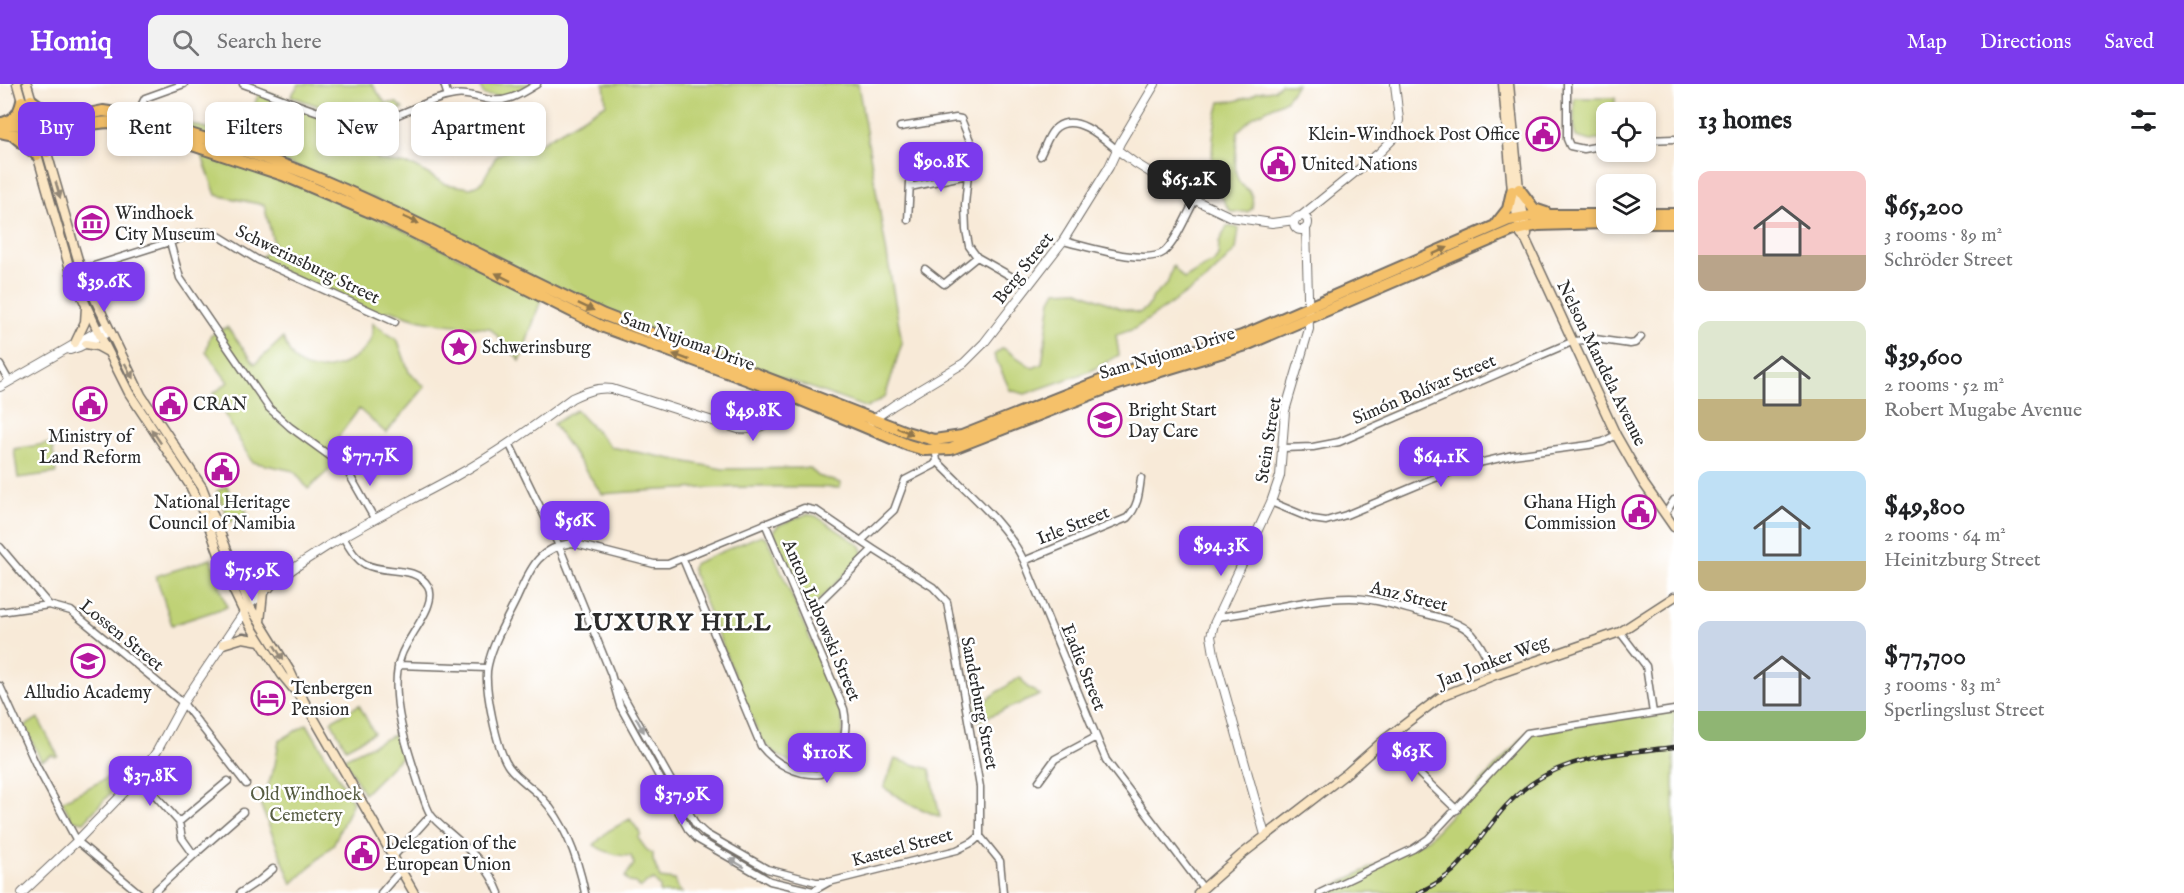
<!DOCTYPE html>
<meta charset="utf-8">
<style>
:root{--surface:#fff;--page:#f2f2f2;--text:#202124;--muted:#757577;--accent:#7c3aed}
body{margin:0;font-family:"IM FELL English",serif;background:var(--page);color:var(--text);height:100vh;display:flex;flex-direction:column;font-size:22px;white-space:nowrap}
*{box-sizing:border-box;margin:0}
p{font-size:20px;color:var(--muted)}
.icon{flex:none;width:33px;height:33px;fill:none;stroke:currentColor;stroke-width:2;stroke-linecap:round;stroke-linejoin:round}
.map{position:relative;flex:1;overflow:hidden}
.sheet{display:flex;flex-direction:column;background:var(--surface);width:510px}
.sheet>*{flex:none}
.hud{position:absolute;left:18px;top:18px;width:570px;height:54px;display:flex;gap:12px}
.tools{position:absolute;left:1596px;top:18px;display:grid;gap:12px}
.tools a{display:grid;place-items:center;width:60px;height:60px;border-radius:12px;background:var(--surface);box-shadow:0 3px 9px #0003;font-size:30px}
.price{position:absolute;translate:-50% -51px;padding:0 14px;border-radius:12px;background:var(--accent);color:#fff;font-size:20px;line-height:39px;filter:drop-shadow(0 2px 3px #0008)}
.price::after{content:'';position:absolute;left:50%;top:36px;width:18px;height:14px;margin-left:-9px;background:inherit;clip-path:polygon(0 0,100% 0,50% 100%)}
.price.active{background:#222;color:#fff}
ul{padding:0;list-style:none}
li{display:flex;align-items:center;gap:18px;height:150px;padding:0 24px}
li span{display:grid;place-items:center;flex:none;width:168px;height:120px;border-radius:12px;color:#555}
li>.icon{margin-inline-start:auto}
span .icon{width:72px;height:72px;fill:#fffc;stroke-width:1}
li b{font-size:26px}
h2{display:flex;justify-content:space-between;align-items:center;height:72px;padding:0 24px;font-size:26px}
.tag{padding:0 21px;border-radius:12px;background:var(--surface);box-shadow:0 3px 9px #0003;font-size:21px;line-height:54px}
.tag.active{background:var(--accent);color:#fff}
header{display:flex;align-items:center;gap:36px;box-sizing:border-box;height:84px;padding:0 30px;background:var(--accent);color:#fff}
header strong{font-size:28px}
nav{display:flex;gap:33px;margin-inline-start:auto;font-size:21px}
.search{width:420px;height:54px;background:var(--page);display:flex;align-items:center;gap:15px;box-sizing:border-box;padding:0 21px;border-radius:12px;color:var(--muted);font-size:22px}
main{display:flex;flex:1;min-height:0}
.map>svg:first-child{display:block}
.green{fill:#bfd276;stroke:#757e50;stroke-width:1.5}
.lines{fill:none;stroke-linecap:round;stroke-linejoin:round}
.minor-casing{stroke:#736e68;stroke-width:9}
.tertiary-casing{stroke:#736e68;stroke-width:10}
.secondary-casing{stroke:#736e68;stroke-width:11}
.trunk-casing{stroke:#736e68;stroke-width:14}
.minor{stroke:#fff;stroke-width:6}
.tertiary{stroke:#fff;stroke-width:8}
.secondary{stroke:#fbe6c4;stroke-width:8}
.trunk{stroke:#f5c16b;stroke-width:10}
.rail-casing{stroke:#2b2b2b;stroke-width:4.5}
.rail{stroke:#fff;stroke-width:2;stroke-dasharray:7;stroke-linecap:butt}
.oneway{fill:#938878}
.oneway2{fill:#90764b}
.oneway3{fill:#a0a0a0}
.labels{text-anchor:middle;stroke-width:5;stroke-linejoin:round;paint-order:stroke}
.poi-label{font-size:18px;fill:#2b2b2b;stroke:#fff;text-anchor:start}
.street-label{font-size:18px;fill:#2b2b2b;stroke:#fff}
.park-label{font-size:18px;fill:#575d42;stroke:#fff}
.district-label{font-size:24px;font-weight:bold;letter-spacing:1.5px;fill:#2b2b2b;stroke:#fff}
</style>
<header>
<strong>Homiq</strong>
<div class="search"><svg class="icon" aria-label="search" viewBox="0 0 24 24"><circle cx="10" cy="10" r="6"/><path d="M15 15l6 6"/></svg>Search here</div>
<nav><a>Map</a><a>Directions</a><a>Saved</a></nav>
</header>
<main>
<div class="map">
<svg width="1674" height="809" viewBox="0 0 1674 809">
<rect width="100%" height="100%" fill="#fff"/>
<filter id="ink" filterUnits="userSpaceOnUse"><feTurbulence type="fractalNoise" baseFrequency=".0167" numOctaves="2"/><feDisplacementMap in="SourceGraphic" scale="12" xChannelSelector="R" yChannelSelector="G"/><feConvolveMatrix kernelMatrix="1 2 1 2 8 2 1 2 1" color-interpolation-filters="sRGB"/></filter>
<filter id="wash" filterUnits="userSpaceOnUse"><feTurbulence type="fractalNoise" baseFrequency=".008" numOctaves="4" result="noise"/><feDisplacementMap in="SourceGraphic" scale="24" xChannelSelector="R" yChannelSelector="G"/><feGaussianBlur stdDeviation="1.35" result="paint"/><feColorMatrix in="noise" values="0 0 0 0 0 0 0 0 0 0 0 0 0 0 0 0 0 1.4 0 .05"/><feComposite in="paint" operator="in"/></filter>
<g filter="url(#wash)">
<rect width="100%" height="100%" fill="#f8ead8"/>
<path class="green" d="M299 0H372L385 19H397L403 25 367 36 351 34 291 12Z
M480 0H533C513 10 506 15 483 11Z
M604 0H858L902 259 885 313 867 324 642 243 556 206 486 167 403 127 301 84 170 40 171 34 236 53 241 39 247 41 260 6 360 40 378 76 414 82 445 100 471 104 482 98 497 71 528 58 539 60 606 20Z
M1281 0H1297L1286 16 1254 32 1238 47C1237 60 1234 76 1236 89 1239 109 1256 99 1252 125L1247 128H1231C1206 96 1210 54 1220 18L1235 17 1250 13 1257 8 1274 6Z
M1574 14H1615V28H1606V54L1591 57 1576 53 1574 46Z
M200 66 332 112 542 213 520 277 490 244C456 241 422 240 392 226L375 231 258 176 274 161 264 121 216 111Z
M1227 142 1239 144 1236 166 1207 195 1134 245 1116 251 1119 271 1093 286 1025 310 1010 306 994 271 1003 264 1033 284 1042 280 1051 216 1056 207 1076 206 1120 224 1139 229 1147 224 1153 213 1167 200 1173 182 1184 195 1209 180 1213 179 1218 172 1219 159Z
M373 239 398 257 409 288 425 303 386 349 359 325 339 352 340 376 308 405 294 387 252 378 213 310 228 298 206 268 210 252 227 243 255 280 283 254C286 262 290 272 297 278 318 295 359 279 370 257 373 252 373 245 373 239Z
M576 326 611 363 723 385 810 384 818 392 841 399 840 404C760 401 681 404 602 410L553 340Z
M52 359 56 389 18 394 14 365Z
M227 402 233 418 241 416 248 431 229 438 217 407Z
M807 430 816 432 861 462 863 468 861 474 815 520 809 523 804 520 774 451V446L779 441Z
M761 451 767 454 841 627C841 632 843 637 843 641 843 655 831 685 815 687 806 687 796 682 788 677 776 671 768 665 760 654L693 489 692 483 695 479Z
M211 475 227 523 172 541 156 492Z
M1020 593 1027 603 1040 611 978 637 973 625Z
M359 621 374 649 346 664 331 637Z
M1674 626V809H1320L1428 755 1527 649Z
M38 634 58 672 55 673 53 671 41 677 25 642Z
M307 640 353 718 333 761 292 800 261 722 275 681 279 657Z
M396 650 402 672 364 710 344 674Z
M895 675 930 685 940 733 910 720 884 704Z
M111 692 117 702 84 738 72 736 62 717Z
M630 735 641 750 638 754 646 765 653 770V776L660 794 675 796 676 802 682 809H660V803L654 796 646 799 640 804 636 799 629 798 625 793 634 780 631 772C617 772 605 769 594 761L608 747Z"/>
</g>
<g filter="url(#ink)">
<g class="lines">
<g class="minor-casing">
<path id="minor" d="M243 0C269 9 350 44 373 39 401 33 426 15 455 11 466 9 476 13 486 15 506 20 521 10 537 0
M444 0 448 12
M1567 0V55L1570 62 1584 65 1606 61
M136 32 145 14 184 0
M900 43 956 34 961 35 971 59 965 121 966 146 969 162 977 173 1028 202
M1646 56 1674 55
M1040 72C1045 63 1049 48 1057 43 1076 29 1103 54 1116 65
M910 103 967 91
M908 136 910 98
M1063 157C1086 162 1145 182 1164 168 1176 158 1187 130 1195 116
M170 158 180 194 269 324 290 343 345 383 374 434
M925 185 944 200 977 173
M78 187 201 148H210L219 152 258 176 395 238
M0 281 9 297
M509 359 559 462 611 590 620 622 688 745 697 755 770 797 813 807 829 798
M1283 364 1313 363 1339 358 1574 257 1595 255 1630 260 1635 259 1641 253
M937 377C968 409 1004 437 1024 477L1106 676 1203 804
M1271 418 1312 435 1326 437 1346 431 1430 396 1470 381 1513 371 1589 361 1603 358 1616 351
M1665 430 1674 416
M342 452C349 462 354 474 365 480 384 491 415 480 428 502 439 520 407 553 401 572 396 585 396 599 397 612 399 642 410 672 419 701 423 710 425 722 431 731 436 738 444 744 451 750 472 768 489 783 499 809
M0 463 49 521
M873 465 933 503 947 518 980 703V752L1000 777 1003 809
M683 475 761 662C775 680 798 692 820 690 841 679 849 647 844 625L765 439
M1024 477 1127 434C1138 423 1139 410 1141 394
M0 528 49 521 71 527 183 619 246 700
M805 532 873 465 861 457 894 426 905 396 934 381 937 377 935 363
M1217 533C1262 528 1305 514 1350 514 1374 514 1399 523 1422 529 1438 533 1461 538 1472 550 1483 562 1488 577 1495 591
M1620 548 1646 582 1653 629
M398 581 487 584
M616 599 696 741 706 750 767 785 816 798H829L957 766 973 758 980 752
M0 602 37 683 77 757 139 809
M1384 656 1457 726
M139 693 179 738 182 754 194 771 243 728
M1039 697 1055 675 1096 653
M179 738 228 697
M392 774 431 731
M154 808 194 771
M240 809 260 796 273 785
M381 809 400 787
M585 809C578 775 566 740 542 714 532 703 518 695 509 683 497 667 483 600 488 581 493 558 507 535 517 514 530 486 537 464 572 459L654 480H668L804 424 817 427 861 457
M1320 809 1413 765 1428 755 1527 649 1674 626"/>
</g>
<g class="tertiary-casing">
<path id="tertiary" d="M1116 65 1135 79 1195 116 1231 133 1272 139 1295 136
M1294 139a7 7 0 1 1 14 0a7 7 0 1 1-14 0Z
M1300 133 1379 69 1396 52 1399 36 1395 0
M70 266 79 263 109 248
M0 303 103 244
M871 337 894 321 964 279 984 259 1063 157 1109 83 1120 59 1155 0
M1265 751 1214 570 1211 552 1214 540 1271 418 1280 392 1285 327 1309 245 1306 144
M22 809 77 757 139 693 157 667 183 619 249 521C309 464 383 432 454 393 496 370 535 342 572 314 585 308 597 303 612 305L738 345C769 348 775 332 790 309"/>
</g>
<g class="secondary-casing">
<path id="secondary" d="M17 0 71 189 98 247 129 309 189 400 206 434 227 493 250 541 282 591 300 613
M27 0 81 186 141 311 202 403 249 521 290 587 304 617 414 809
M1503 0 1512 107 1521 151 1526 156 1616 351 1644 400 1674 443
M1509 0 1519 105 1527 150
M75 259 85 238 86 223
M86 260 97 262 108 268
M241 500 254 505 269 504
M260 538 263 508
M223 560 243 554 260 557
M1198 809 1241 771 1347 689 1384 656 1442 612 1495 591 1620 548 1674 513"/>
</g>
<g class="trunk-casing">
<path id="trunk" d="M31 16 50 30 65 34
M0 39 29 42 103 27 136 32C190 51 246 66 300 87 404 129 502 184 604 231L906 348 934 356 962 352 1118 290 1242 252 1509 136 1537 131H1606
M3 39C15 35 19 30 22 17
M0 48C34 58 65 43 99 39 110 37 121 39 132 41L283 91 389 136 601 242 789 311 908 361 925 366 951 365 1115 301 1246 261 1511 147 1538 141 1606 139
M14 52 37 71
M47 68 55 56 66 45
M1519 105 1534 125 1546 129
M1646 130H1674
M1497 139 1508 125 1512 107
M1646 139H1674"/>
</g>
<use href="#minor" class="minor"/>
<use href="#tertiary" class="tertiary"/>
<use href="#secondary" class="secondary"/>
<use href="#trunk" class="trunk"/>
<g class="rail-casing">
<path id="rail" d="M1418 809C1430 803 1443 796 1453 787 1473 768 1487 743 1505 723 1552 671 1610 671 1674 663"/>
</g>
<use href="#rail" class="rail"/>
</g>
<defs><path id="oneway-solid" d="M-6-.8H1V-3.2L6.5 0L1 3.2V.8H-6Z" transform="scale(1.5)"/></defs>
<g class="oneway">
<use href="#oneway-solid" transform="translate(58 106) rotate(74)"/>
<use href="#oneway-solid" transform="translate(129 287) rotate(62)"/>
<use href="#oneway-solid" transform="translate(156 352) rotate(-124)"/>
<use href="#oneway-solid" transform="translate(279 569) rotate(58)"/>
</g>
<g class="oneway2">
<use href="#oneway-solid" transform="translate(411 136) rotate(24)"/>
<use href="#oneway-solid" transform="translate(1440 167) rotate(-24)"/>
<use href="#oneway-solid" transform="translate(503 193) rotate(-153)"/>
<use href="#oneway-solid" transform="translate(586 223) rotate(25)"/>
<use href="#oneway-solid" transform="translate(681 273) rotate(-160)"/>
<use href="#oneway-solid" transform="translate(905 347) rotate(22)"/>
</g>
<g class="oneway3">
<use href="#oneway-solid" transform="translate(640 641) rotate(61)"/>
<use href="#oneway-solid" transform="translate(737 779) rotate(-150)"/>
</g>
</g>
<defs>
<g id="civic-ring" transform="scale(1.725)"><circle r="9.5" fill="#fff" stroke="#b5179e" stroke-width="1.5"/><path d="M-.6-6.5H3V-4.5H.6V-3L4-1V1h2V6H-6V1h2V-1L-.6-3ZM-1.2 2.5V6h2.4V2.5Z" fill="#b5179e"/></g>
<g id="museum-ring" transform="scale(1.725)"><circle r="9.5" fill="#fff" stroke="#b5179e" stroke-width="1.5"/><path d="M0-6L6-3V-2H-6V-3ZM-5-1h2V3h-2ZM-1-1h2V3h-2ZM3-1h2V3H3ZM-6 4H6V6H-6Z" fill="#b5179e"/></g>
<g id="sight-ring" transform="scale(1.725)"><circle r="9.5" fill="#fff" stroke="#b5179e" stroke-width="1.5"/><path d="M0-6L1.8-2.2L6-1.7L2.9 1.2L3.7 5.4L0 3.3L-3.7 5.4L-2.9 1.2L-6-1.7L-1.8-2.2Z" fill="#b5179e"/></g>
<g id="school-ring" transform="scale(1.725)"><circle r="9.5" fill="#fff" stroke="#b5179e" stroke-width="1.5"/><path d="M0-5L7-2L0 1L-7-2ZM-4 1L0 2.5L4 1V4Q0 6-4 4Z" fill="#b5179e"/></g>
<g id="hotel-ring" transform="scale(1.725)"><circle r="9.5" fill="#fff" stroke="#b5179e" stroke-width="1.5"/><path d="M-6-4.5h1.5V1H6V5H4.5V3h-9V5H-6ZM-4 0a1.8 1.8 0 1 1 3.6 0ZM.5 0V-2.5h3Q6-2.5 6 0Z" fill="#b5179e"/></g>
</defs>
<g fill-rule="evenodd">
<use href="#civic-ring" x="1543" y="50"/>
<use href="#civic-ring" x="1278" y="80"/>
<use href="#museum-ring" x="92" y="139"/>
<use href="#sight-ring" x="459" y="263"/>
<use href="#civic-ring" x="90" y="320"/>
<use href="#civic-ring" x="170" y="320"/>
<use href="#school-ring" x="1105" y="336"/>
<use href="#civic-ring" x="222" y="386"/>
<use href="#civic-ring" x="1639" y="428"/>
<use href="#school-ring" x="88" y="577"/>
<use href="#hotel-ring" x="268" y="614"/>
<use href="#civic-ring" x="362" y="769"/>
</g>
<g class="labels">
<g class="poi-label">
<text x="1520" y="56" text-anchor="end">Klein-Windhoek Post Office</text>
<text x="1301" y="86">United Nations</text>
<text x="115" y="135">Windhoek<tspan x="115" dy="21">City Museum</tspan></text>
<text x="482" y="269">Schwerinsburg</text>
<text x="193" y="326">CRAN</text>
<text x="1128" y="332">Bright Start<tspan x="1128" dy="21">Day Care</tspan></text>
<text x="90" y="358" text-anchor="middle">Ministry of<tspan x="90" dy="21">Land Reform</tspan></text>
<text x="222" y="424" text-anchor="middle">National Heritage<tspan x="222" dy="21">Council of Namibia</tspan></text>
<text x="1616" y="424" text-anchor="end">Ghana High<tspan x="1616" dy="21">Commission</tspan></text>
<text x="291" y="610">Tenbergen<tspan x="291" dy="21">Pension</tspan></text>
<text x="88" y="614" text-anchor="middle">Alludio Academy</text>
<text x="385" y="765">Delegation of the<tspan x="385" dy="21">European Union</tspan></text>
</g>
<g class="street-label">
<text transform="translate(308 180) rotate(26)" y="6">Schwerinsburg Street</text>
<text transform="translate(1023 184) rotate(-52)" y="6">Berg Street</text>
<text transform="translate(688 257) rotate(20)" y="6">Sam Nujoma Drive</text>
<text transform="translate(1167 269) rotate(-17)" y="6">Sam Nujoma Drive</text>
<text transform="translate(1602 279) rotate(64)" y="6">Nelson Mandela Avenue</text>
<text transform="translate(1424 305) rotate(-23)" y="6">Simón Bolívar Street</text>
<text transform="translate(1268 356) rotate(-81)" y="6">Stein Street</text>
<text transform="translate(1073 441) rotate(-22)" y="6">Irle Street</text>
<text transform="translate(1409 512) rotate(14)" y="6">Anz Street</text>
<text transform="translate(822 536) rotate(67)" y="6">Anton Lubowski Street</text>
<text transform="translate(122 551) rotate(39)" y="6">Lossen Street</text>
<text transform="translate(1493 577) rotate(-21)" y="6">Jan Jonker Weg</text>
<text transform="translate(1084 583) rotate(68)" y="6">Eadie Street</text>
<text transform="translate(980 619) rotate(79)" y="6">Sanderburg Street</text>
<text transform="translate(902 763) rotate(-15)" y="6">Kasteel Street</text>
</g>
<g class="park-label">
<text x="306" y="716">Old Windhoek<tspan x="306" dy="21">Cemetery</tspan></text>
</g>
<g class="district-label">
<text x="673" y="546">LUXURY HILL</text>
</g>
</g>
</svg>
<div class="tools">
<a><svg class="icon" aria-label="locate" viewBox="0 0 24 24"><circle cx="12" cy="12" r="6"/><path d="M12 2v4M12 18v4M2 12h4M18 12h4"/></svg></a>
<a><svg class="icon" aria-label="layers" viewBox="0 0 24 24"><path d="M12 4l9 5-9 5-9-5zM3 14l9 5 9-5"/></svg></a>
</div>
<b class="price" style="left:941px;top:109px">$90.8K</b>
<b class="price active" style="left:1189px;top:127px">$65.2K</b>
<b class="price" style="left:104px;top:229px">$39.6K</b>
<b class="price" style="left:753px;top:358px">$49.8K</b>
<b class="price" style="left:370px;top:403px">$77.7K</b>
<b class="price" style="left:1441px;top:404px">$64.1K</b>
<b class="price" style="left:575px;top:468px">$56K</b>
<b class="price" style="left:1221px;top:493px">$94.3K</b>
<b class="price" style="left:252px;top:518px">$75.9K</b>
<b class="price" style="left:1412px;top:699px">$63K</b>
<b class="price" style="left:827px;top:700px">$110K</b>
<b class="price" style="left:150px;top:723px">$37.8K</b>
<b class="price" style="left:682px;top:742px">$37.9K</b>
<div class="hud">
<a class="tag active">Buy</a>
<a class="tag">Rent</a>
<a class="tag">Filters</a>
<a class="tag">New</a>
<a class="tag">Apartment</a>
</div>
</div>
<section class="sheet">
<h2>13 homes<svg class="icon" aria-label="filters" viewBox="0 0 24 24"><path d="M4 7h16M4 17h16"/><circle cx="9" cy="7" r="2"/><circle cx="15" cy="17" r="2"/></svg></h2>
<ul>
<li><span style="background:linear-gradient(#f6c9c9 70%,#b9a48a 0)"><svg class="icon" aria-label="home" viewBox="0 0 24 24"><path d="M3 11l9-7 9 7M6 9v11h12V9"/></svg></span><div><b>$65,200</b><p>3 rooms · 89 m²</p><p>Schröder Street</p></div></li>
<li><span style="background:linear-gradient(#dfe7d0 65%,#c2b280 0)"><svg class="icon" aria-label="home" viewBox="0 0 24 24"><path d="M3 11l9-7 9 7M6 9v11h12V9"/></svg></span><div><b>$39,600</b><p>2 rooms · 52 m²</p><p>Robert Mugabe Avenue</p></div></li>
<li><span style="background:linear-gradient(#bfe0f5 75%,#c2b280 0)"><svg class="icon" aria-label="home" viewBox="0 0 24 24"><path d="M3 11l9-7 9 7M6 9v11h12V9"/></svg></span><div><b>$49,800</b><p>2 rooms · 64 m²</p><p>Heinitzburg Street</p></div></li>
<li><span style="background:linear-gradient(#c9d6e8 75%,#8fb573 0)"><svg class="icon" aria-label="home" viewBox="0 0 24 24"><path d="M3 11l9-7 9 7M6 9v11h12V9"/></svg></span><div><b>$77,700</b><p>3 rooms · 83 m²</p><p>Sperlingslust Street</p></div></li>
</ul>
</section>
</main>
